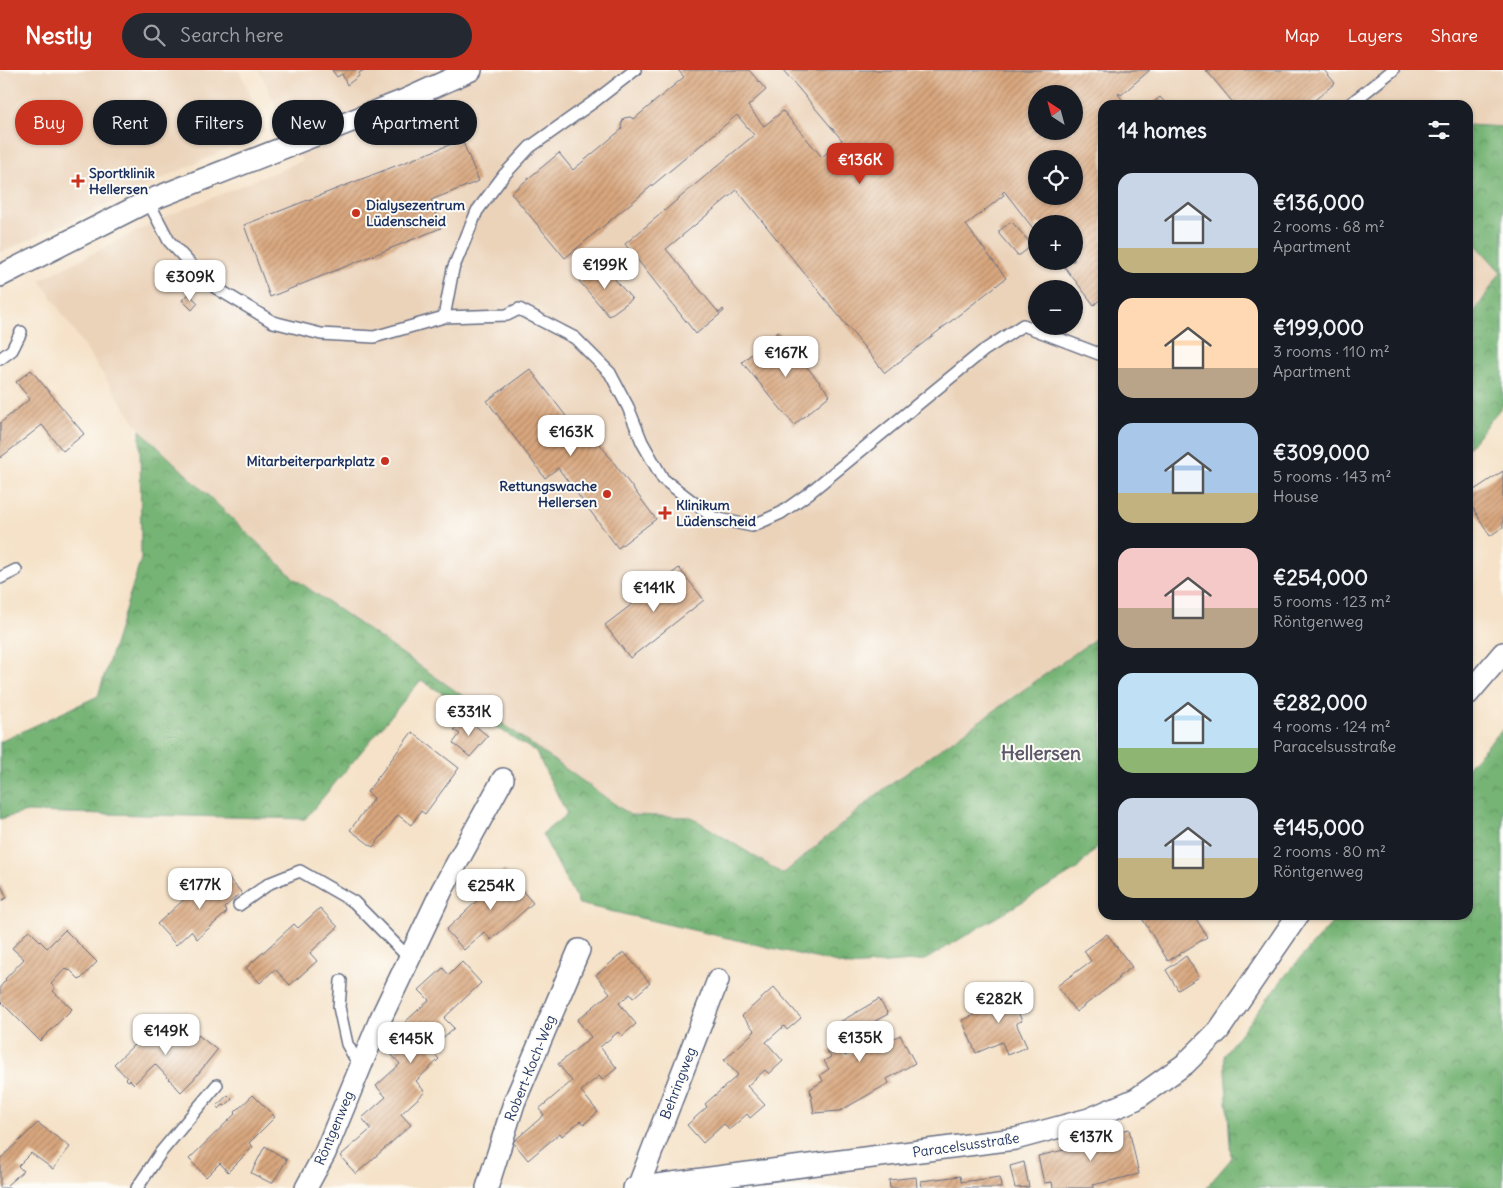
<!DOCTYPE html>
<meta charset="utf-8">
<style>
:root{--surface:#171b24;--page:#242831;--text:#f1f3f6;--muted:#9ea1a6;--accent:#c8321e}
body{margin:0;font-family:Delius,sans-serif;background:var(--page);color:var(--text);height:100vh;display:flex;flex-direction:column;font-size:19px;white-space:nowrap}
*{box-sizing:border-box;margin:0}
p{font-size:16px;color:var(--muted)}
.icon{flex:none;width:28px;height:28px;fill:none;stroke:currentColor;stroke-width:2;stroke-linecap:round;stroke-linejoin:round}
.map{position:relative;flex:1;overflow:hidden}
.panel{position:absolute;left:1098px;top:30px;width:375px;height:820px;display:flex;flex-direction:column;background:var(--surface);border-radius:15px;box-shadow:0 1px 4px #0004}
.panel>*{flex:none}
.guide{position:absolute;left:15px;top:30px;width:475px;height:45px;display:flex;gap:10px}
.needle{width:32px;rotate:324deg}
.controls{position:absolute;left:1028px;top:15px;display:grid;gap:10px}
.controls a{display:grid;place-items:center;width:55px;height:55px;border-radius:50%;background:var(--surface);box-shadow:0 1px 4px #0004;font-size:25px}
.price{position:absolute;translate:-50% -42px;padding:0 11px;border-radius:10px;background:#fff;color:#222;font-size:16px;line-height:32px;filter:drop-shadow(0 1px 2px #0008)}
.price::after{content:'';position:absolute;left:50%;top:30px;width:15px;height:11px;margin-left:-8px;background:inherit;clip-path:polygon(0 0,100% 0,50% 100%)}
.price.current{background:var(--accent);color:#fff}
ul{padding:0;list-style:none}
li{display:flex;align-items:center;gap:15px;height:125px;padding:0 20px}
li span{display:grid;place-items:center;flex:none;width:140px;height:100px;border-radius:15px;color:#555}
li>.icon{margin-inline-start:auto}
span .icon{width:60px;height:60px;fill:#fffc;stroke-width:1}
li b{font-size:21px}
h2{display:flex;justify-content:space-between;align-items:center;height:60px;padding:0 20px;font-size:21px}
.pill{padding:0 18px;border-radius:22px;background:var(--surface);box-shadow:0 1px 4px #0004;font-size:18px;line-height:45px}
.pill.current{background:var(--accent);color:#fff}
header{display:flex;align-items:center;gap:30px;box-sizing:border-box;height:70px;padding:0 25px;background:var(--accent);color:#fff}
header strong{font-size:24px}
nav{display:flex;gap:28px;margin-inline-start:auto;font-size:18px}
.search{width:350px;height:45px;background:var(--page);display:flex;align-items:center;gap:12px;box-sizing:border-box;padding:0 18px;border-radius:28px;color:var(--muted);font-size:19px}
.map>svg:first-child{display:block}
.built{fill:#ebd3ba;fill-rule:evenodd}
.forest{fill:url(#forest-crowns);stroke:#487269}
.building{fill:url(#building-hatch);fill-rule:evenodd}
.lines{fill:none;stroke-linecap:round;stroke-linejoin:round}
.service-casing{stroke:#676e83;stroke-width:14}
.minor-casing{stroke:#676e83;stroke-width:24}
.service{stroke:#fff;stroke-width:11}
.minor{stroke:#fff;stroke-width:21}
.poi-dot{fill:#c8321e;stroke:#fdfcf7;stroke-width:2}
.labels{text-anchor:middle;stroke-width:4;stroke-linejoin:round;paint-order:stroke}
.poi-label{font-size:14px;font-weight:bold;fill:#1b2f5e;stroke:#fdfcf7;text-anchor:start}
.street-label{font-size:14px;fill:#1b2f5e;stroke:#fdfcf7}
.district-label{font-size:19px;font-weight:bold;fill:#5e5969;stroke:#fdfcf7}
</style>
<header>
<strong>Nestly</strong>
<div class="search"><svg class="icon" aria-label="search" viewBox="0 0 24 24"><circle cx="10" cy="10" r="6"/><path d="M15 15l6 6"/></svg>Search here</div>
<nav><a>Map</a><a>Layers</a><a>Share</a></nav>
</header>
<div class="map">
<svg width="1503" height="1118" viewBox="0 0 1503 1118">
<defs>
<pattern id="forest-crowns" width="20" height="18" patternUnits="userSpaceOnUse" patternTransform="scale(1.25)"><rect width="20" height="18" fill="#76b474"/><path d="M2 6a3 3 0 1 1 6 0M12 15a3 3 0 1 1 6 0" fill="none" stroke="#609362"/></pattern>
<pattern id="building-hatch" width="6" height="6" patternUnits="userSpaceOnUse" patternTransform="scale(1.25)"><rect width="6" height="6" fill="#d9a77e"/><path d="M-1 1l2-2M0 6l6-6M5 7l2-2" fill="none" stroke="#af886a"/></pattern>
</defs>
<rect width="100%" height="100%" fill="#fdfcf7"/>
<filter id="ink" filterUnits="userSpaceOnUse"><feTurbulence type="fractalNoise" baseFrequency=".02" numOctaves="2"/><feDisplacementMap in="SourceGraphic" scale="10" xChannelSelector="R" yChannelSelector="G"/><feConvolveMatrix kernelMatrix="1 2 1 2 8 2 1 2 1" color-interpolation-filters="sRGB"/></filter>
<filter id="wash" filterUnits="userSpaceOnUse"><feTurbulence type="fractalNoise" baseFrequency=".0096" numOctaves="4" result="noise"/><feDisplacementMap in="SourceGraphic" scale="20" xChannelSelector="R" yChannelSelector="G"/><feGaussianBlur stdDeviation="1.12" result="paint"/><feColorMatrix in="noise" values="0 0 0 0 0 0 0 0 0 0 0 0 0 0 0 0 0 1.4 0 .05"/><feComposite in="paint" operator="in"/></filter>
<g filter="url(#wash)">
<rect width="100%" height="100%" fill="#f5e2c8"/>
<path class="built" d="M0 0H239L266 61 0 183Z
M259 0H1503V335L1468 378V35H1102V772L1077 799 925 890 850 896 579 834 542 764 567 744 536 682 506 656 295 509 140 360 40 210 165 147 302 91ZM1036 24H1074V61H1036ZM1036 89H1074V126H1036ZM1036 154H1074V191H1036ZM1036 219H1074V256H1036Z"/>
<path class="forest" d="M1468 55 1503 57V335L1468 378V252L1501 202 1468 166Z
M140 360 295 509 506 656 630 745 691 747 783 804 880 722 1102 564V772L1077 799 925 890 850 896 579 834 542 764 567 744 536 682 421 610 305 749 27 742 0 749V672L98 626 141 489Z
M1503 659V1118H1206L1231 1089 1224 984 1289 901 1339 845H1468V696Z"/>
<g id="blocks">
<path class="building" d="M332 0H364L359 3V6L347 15 342 4 337 7Z
M678 0H749L766 20 748 36 764 56 783 41 822 87 842 70 783 0H1150L1121 25 1119 23 1118 24 1126 35H1102V228L1094 235 1060 191H1074V154H1036V162L1004 121 1002 123 1004 125 966 155 1006 208 885 303 737 120 666 179 719 243 723 239 724 241 696 264 625 174 754 65 737 45 565 188 511 123 559 83 573 100 622 59 621 55 624 48 630 47 634 49 684 7ZM1036 24H1074V61H1036ZM1036 89H1074V126H1036Z
M1206 0H1324L1335 13 1309 35H1235Z
M1160 27 1167 35H1150Z
M462 70 479 111 431 130 441 158 270 227 244 155Z
M1010 152 1013 153 1031 174 1030 177 1020 185H1017L999 164V161Z
M601 193 632 229 609 246 579 211Z
M189 224 198 233 192 240 182 230Z
M778 262 830 325 794 355 742 292Z
M530 299 588 375 596 369 656 449 618 478 558 398 545 408 487 331Z
M31 300 84 364 63 381 42 355 0 388V353L30 329 16 312Z
M1503 401V457L1490 466 1468 430V424Z
M679 498 704 530 630 588 605 555Z
M464 647 488 666 470 687 453 673 460 664 454 660Z
M412 662 459 698 425 744 421 741 411 755 398 745 373 777 350 760 374 728 367 722Z
M504 800 533 833 491 870 484 862 464 880 446 860 479 829 474 823 482 816 484 818Z
M224 803 241 822 224 838 227 842 197 869 191 861 176 875 157 854 201 814 207 820Z
M0 813 7 828 0 831Z
M320 838 338 857 310 883 317 891 290 915 275 899 260 913 246 898 294 854 298 858Z
M1140 845H1194L1207 867 1168 891Z
M29 860 47 878 65 860 97 892 80 910 70 900 69 901 66 898 51 914 55 918 53 921 72 939 40 971 0 931V917L6 910 5 909 24 889 12 878Z
M1107 864 1132 897 1118 907 1119 909 1076 942 1057 916 1091 891 1084 881Z
M624 882 650 913 633 928 630 924 619 933 636 954 622 966 618 962 600 977 617 998 602 1010 599 1006 581 1021 598 1042 584 1054 580 1051 562 1066 560 1063 528 1090 513 1072 544 1045 539 1039 572 1011 558 994 591 967 577 950 610 923 596 905Z
M1186 886 1199 907 1178 920 1166 900Z
M462 892 481 913 444 948 454 958 430 979 439 989 416 1011 425 1022 401 1044 411 1055 356 1104 340 1086 371 1059 362 1048 386 1027 376 1016 400 994 391 984 414 962 405 952 429 930 419 920 443 898 449 905Z
M1021 913 1031 936 1018 942 1022 951 1016 953 1027 977 1007 985 1002 972 976 983 962 950 1011 930 1006 919Z
M774 917 801 948 787 960 784 956 766 972 783 991 769 1004 765 1000 747 1016 765 1035 750 1048 747 1044 729 1060 724 1054 703 1073 687 1055 707 1037 705 1034 738 1005 724 990 755 961 742 946Z
M879 929 888 944 870 954 882 975 900 965 915 993 887 1009 889 1013 840 1041 814 1043 810 1019 823 1011 820 1005 829 999 824 991 831 987 827 982 839 975 845 986 856 980 840 952Z
M161 949 191 973 198 965 217 980 194 1009 181 1022 155 994 134 1014 130 1010 128 1011 126 1009 127 1008 114 994Z
M228 1025 232 1029 225 1036 223 1035 219 1039 216 1036Z
M253 1025 275 1047 249 1073 253 1077 228 1102 220 1093 206 1107 189 1089 236 1043 235 1042Z
M38 1053 70 1077 53 1099 31 1083 18 1096 23 1101 7 1115 10 1118H0V1089Z
M1129 1059 1139 1104 1093 1115V1118H1053L1052 1112 1044 1113 1038 1086 1094 1073 1093 1067Z
M265 1076 287 1090 273 1112 271 1113 251 1103Z
M1024 1092 1029 1117 1015 1118 1010 1096Z
M960 1106 961 1112 1000 1107 1001 1118H922L921 1111Z
M916 1107 917 1118H890L889 1110Z"/>
</g>
</g>
<g filter="url(#ink)">
<use href="#blocks" fill-opacity="0" stroke="#676e83" stroke-width="1"/>
<g class="lines">
<g class="service-casing">
<path id="service" d="M1349 35 1393 0
M148 131 169 171 193 197 216 218 273 252 321 264 374 267 444 247 507 245 519 239 575 268 610 303 628 337 642 372 663 409 714 448 752 456 781 443 809 423 983 281 1023 255 1099 284 1102 283
M444 247 453 199 477 141 504 105 530 77 595 31 635 0
M0 289 12 280 21 262
M0 508 16 500
M239 835 270 813 300 801 354 832 410 889
M341 911 339 937 347 974 360 997
M137 1118 161 1082 217 1015"/>
</g>
<g class="minor-casing">
<path id="minor" d="M0 206 148 131 405 30 471 0
M1468 624 1503 583
M638 1117 718 910
M306 1118 325 1083 379 952 442 820 503 709
M487 1118 514 1033 579 880
M634 1118 825 1093 1015 1069 1089 1049 1136 1029 1185 994 1219 960 1298 845"/>
</g>
<use href="#service" class="service"/>
<use href="#minor" class="minor"/>
</g>
</g>
<g class="poi-dot">
<path d="M75.5 103.5h5v5h5v5h-5v5h-5v-5h-5v-5h5z"/>
<circle cx="356" cy="143" r="5"/>
<circle cx="385" cy="391" r="5"/>
<circle cx="607" cy="424" r="5"/>
<path d="M662.5 435.5h5v5h5v5h-5v5h-5v-5h-5v-5h5z"/>
</g>
<g class="labels">
<g class="poi-label">
<text x="89" y="108">Sportklinik<tspan x="89" dy="16">Hellersen</tspan></text>
<text x="366" y="140">Dialysezentrum<tspan x="366" dy="16">Lüdenscheid</tspan></text>
<text x="375" y="396" text-anchor="end">Mitarbeiterparkplatz</text>
<text x="597" y="421" text-anchor="end">Rettungswache<tspan x="597" dy="16">Hellersen</tspan></text>
<text x="676" y="440">Klinikum<tspan x="676" dy="16">Lüdenscheid</tspan></text>
</g>
<g class="street-label">
<text transform="translate(530 998) rotate(-68)" y="5">Robert-Koch-Weg</text>
<text transform="translate(678 1013) rotate(-69)" y="5">Behringweg</text>
<text transform="translate(334 1058) rotate(-67)" y="5">Röntgenweg</text>
<text transform="translate(966 1075) rotate(-8)" y="5">Paracelsusstraße</text>
</g>
<g class="district-label">
<text x="1041" y="690">Hellersen</text>
</g>
</g>
</svg>
<div class="controls">
<a><svg class="needle" viewBox="-14 -14 28 28"><path d="M0-13l5 13h-10z" fill="#e53935"/><path d="M0 13l5-13h-10z" fill="#9ea1a6"/></svg></a>
<a><svg class="icon" aria-label="locate" viewBox="0 0 24 24"><circle cx="12" cy="12" r="6"/><path d="M12 2v4M12 18v4M2 12h4M18 12h4"/></svg></a>
<a>+</a>
<a>−</a>
</div>
<b class="price current" style="left:860px;top:115px">€136K</b>
<b class="price" style="left:605px;top:220px">€199K</b>
<b class="price" style="left:190px;top:232px">€309K</b>
<b class="price" style="left:786px;top:308px">€167K</b>
<b class="price" style="left:571px;top:387px">€163K</b>
<b class="price" style="left:654px;top:543px">€141K</b>
<b class="price" style="left:469px;top:667px">€331K</b>
<b class="price" style="left:200px;top:840px">€177K</b>
<b class="price" style="left:491px;top:841px">€254K</b>
<b class="price" style="left:999px;top:954px">€282K</b>
<b class="price" style="left:166px;top:986px">€149K</b>
<b class="price" style="left:860px;top:993px">€135K</b>
<b class="price" style="left:411px;top:994px">€145K</b>
<b class="price" style="left:1091px;top:1092px">€137K</b>
<div class="guide">
<a class="pill current">Buy</a>
<a class="pill">Rent</a>
<a class="pill">Filters</a>
<a class="pill">New</a>
<a class="pill">Apartment</a>
</div>
<section class="panel">
<h2>14 homes<svg class="icon" aria-label="filters" viewBox="0 0 24 24"><path d="M4 7h16M4 17h16"/><circle cx="9" cy="7" r="2"/><circle cx="15" cy="17" r="2"/></svg></h2>
<ul>
<li><span style="background:linear-gradient(#c9d6e8 75%,#c2b280 0)"><svg class="icon" aria-label="home" viewBox="0 0 24 24"><path d="M3 11l9-7 9 7M6 9v11h12V9"/></svg></span><div><b>€136,000</b><p>2 rooms · 68 m²</p><p>Apartment</p></div></li>
<li><span style="background:linear-gradient(#ffd9b3 70%,#b9a48a 0)"><svg class="icon" aria-label="home" viewBox="0 0 24 24"><path d="M3 11l9-7 9 7M6 9v11h12V9"/></svg></span><div><b>€199,000</b><p>3 rooms · 110 m²</p><p>Apartment</p></div></li>
<li><span style="background:linear-gradient(#a9c7e8 70%,#c2b280 0)"><svg class="icon" aria-label="home" viewBox="0 0 24 24"><path d="M3 11l9-7 9 7M6 9v11h12V9"/></svg></span><div><b>€309,000</b><p>5 rooms · 143 m²</p><p>House</p></div></li>
<li><span style="background:linear-gradient(#f6c9c9 60%,#b9a48a 0)"><svg class="icon" aria-label="home" viewBox="0 0 24 24"><path d="M3 11l9-7 9 7M6 9v11h12V9"/></svg></span><div><b>€254,000</b><p>5 rooms · 123 m²</p><p>Röntgenweg</p></div></li>
<li><span style="background:linear-gradient(#bfe0f5 75%,#8fb573 0)"><svg class="icon" aria-label="home" viewBox="0 0 24 24"><path d="M3 11l9-7 9 7M6 9v11h12V9"/></svg></span><div><b>€282,000</b><p>4 rooms · 124 m²</p><p>Paracelsusstraße</p></div></li>
<li><span style="background:linear-gradient(#c9d6e8 60%,#c2b280 0)"><svg class="icon" aria-label="home" viewBox="0 0 24 24"><path d="M3 11l9-7 9 7M6 9v11h12V9"/></svg></span><div><b>€145,000</b><p>2 rooms · 80 m²</p><p>Röntgenweg</p></div></li>
</ul>
</section>
</div>
